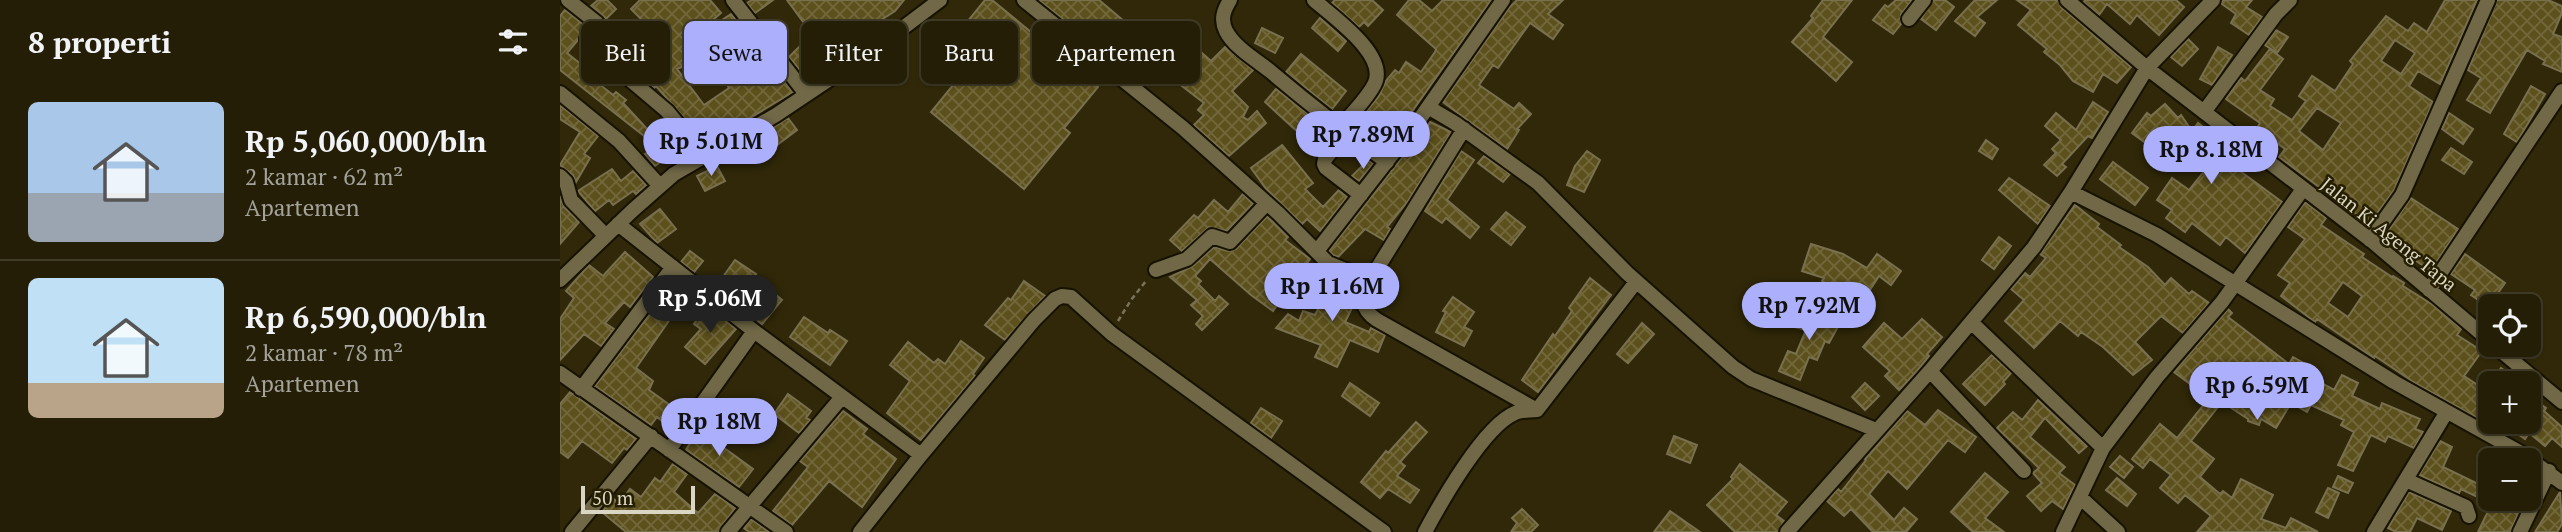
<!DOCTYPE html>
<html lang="id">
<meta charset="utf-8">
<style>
:root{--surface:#241e06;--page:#302b14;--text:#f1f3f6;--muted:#a3a29b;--line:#413c28;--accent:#acaffb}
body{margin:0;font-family:"PT Serif",serif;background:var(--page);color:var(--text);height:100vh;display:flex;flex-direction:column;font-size:26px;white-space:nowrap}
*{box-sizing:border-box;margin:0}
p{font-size:23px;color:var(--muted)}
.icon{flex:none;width:38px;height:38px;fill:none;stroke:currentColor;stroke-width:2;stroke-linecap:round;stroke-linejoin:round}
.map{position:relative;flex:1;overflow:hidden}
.details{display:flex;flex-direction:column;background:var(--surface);width:560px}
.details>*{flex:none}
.guide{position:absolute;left:21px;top:21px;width:665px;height:63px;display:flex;gap:14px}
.buttons{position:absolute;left:1918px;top:294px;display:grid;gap:14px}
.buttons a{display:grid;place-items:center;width:63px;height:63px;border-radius:10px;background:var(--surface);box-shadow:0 2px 5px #0004,0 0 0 2px var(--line);font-size:35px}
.scale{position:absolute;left:21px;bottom:18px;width:114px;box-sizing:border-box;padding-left:7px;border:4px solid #dad6c4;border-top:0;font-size:19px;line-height:24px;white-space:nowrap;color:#dad6c4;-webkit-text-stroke:5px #261e00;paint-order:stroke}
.price{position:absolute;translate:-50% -60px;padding:0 16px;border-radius:24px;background:var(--accent);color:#111;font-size:23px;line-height:46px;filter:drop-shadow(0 2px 4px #0008)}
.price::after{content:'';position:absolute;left:50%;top:42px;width:21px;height:16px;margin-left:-10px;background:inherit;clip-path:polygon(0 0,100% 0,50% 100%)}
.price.on{background:#222;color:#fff}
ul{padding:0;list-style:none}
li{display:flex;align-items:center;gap:21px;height:175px;padding:0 28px}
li+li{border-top:2px solid var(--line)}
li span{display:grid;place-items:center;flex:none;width:196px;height:140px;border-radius:10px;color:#555}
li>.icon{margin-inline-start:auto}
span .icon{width:84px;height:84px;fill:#fffc;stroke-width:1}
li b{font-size:30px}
h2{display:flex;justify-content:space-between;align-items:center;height:84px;padding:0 28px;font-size:30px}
.pill{padding:0 24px;border-radius:10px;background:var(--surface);box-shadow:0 2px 5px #0004,0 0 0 2px var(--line);font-size:24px;line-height:63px}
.pill.on{background:var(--accent);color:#111}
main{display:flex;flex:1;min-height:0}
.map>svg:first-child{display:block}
.building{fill:url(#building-cross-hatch);stroke:#797050;stroke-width:2;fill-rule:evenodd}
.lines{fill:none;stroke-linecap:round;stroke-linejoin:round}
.street-casing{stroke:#171100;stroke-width:18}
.path{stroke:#797359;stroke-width:2.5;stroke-dasharray:5 3.5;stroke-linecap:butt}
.street{stroke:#706847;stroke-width:14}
.labels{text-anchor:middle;stroke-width:5;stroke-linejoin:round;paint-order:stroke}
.street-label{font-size:19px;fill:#dad6c4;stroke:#261e00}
</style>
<main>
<section class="details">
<h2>8 properti<svg class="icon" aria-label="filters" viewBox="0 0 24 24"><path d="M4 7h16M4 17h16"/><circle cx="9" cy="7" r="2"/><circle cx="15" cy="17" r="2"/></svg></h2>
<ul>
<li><span style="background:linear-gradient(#a9c7e8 65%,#9aa5b1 0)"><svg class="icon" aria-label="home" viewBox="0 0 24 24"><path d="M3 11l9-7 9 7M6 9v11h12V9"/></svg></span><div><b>Rp 5,060,000/bln</b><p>2 kamar · 62 m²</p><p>Apartemen</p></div></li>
<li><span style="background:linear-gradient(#bfe0f5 75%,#b9a48a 0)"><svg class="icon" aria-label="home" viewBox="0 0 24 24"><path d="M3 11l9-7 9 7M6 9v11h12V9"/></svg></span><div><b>Rp 6,590,000/bln</b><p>2 kamar · 78 m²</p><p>Apartemen</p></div></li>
</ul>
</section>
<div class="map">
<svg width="2002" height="532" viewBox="0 0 2002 532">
<defs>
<pattern id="building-cross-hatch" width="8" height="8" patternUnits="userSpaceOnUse" patternTransform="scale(1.75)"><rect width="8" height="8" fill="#5c501c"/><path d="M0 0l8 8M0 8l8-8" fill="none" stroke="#73683b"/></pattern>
</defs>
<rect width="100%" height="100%" fill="#302808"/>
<path class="building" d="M38 0H47L56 9 46 19 31 6Z
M80 0H150L161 13 132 38 141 59 117 69 144 105 169 88 147 54 170 38 159 22 171 14 233 92 165 133 162 128 140 136 96 86 94 88 38 40 45 29 59 43 63 40 83 21 71 9Z
M192 0H213L195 13 187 3Z
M227 0H344L335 11 293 38 257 57 242 73 229 57 252 34Z
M425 0H432L538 87 504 128 510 133 464 189 371 112 421 51 398 33Z
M479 0H539L572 28 549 56Z
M775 0H812L823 10 808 26 804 22 799 27 772 3Z
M849 0H859L872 11 883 0H931L836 134 820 122 811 134 797 123 819 96 825 82 835 70 839 73 846 62 861 72 875 52 876 49 837 15Z
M957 0H1003L988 14 1003 25 993 39 970 23 938 68 933 65 919 85 954 109 959 103 971 114 957 129 959 130 947 149 883 102 949 8Z
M1263 0H1292L1263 37 1292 62 1276 81 1232 42 1253 18 1251 16Z
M1336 0H1352L1341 14V24L1333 34 1313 20 1325 5 1328 7Z
M1373 0H1385L1394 7 1376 30 1361 19Z
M1415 0H1437L1417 17 1425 23 1415 36 1395 21Z
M1457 0H1498L1501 7 1571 67 1557 83 1543 74 1533 92 1513 81 1500 65 1484 52 1487 49 1458 25 1471 10Z
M1525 0H1616L1624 7 1599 35 1577 15 1570 24 1547 4 1539 15 1524 2Z
M1662 0H1692L1686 7 1702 17 1689 35 1671 23 1676 14 1662 4Z
M1885 0H1917L1880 84 1858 71 1849 86 1873 102 1834 190 1808 226 1801 221 1802 219 1719 157 1725 149 1697 128 1700 123 1666 99 1681 78 1685 81 1710 49 1723 59 1700 90 1714 99 1710 106 1732 120 1746 101 1739 96 1752 76 1775 91 1793 64 1790 61 1826 16 1848 31 1854 23 1867 32ZM1835 40 1855 53 1841 74 1821 61ZM1757 108 1781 123 1763 150 1739 131Z
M1937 0H1988L2002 6V13L1993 34 2002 37V72L1983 64 1985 61 1967 50 1930 113 1907 100 1921 78 1908 70Z
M5 10 24 25 18 40 7 53 32 73 29 76 53 95 56 92 66 100 63 103 89 131 84 136 0 70V16Z
M760 18 786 41 778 51 752 28Z
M613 23 626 35 624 37 651 61 665 47 693 70 672 91 688 107 683 117 688 120 697 111 706 123 669 156 634 125 644 115 638 110 644 103 622 86 632 71 611 53 604 60 589 47Z
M702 28 723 38 715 53 695 43Z
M1716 30 1728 37 1717 53 1705 45Z
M1628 39 1638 49 1622 66 1611 57Z
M1658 47 1672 55 1652 85 1640 79Z
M741 54 786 91 772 109 726 72Z
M1971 86 1985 94 1957 142 1944 134Z
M716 89 753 118 739 133 705 102Z
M1533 102 1548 112 1532 138 1528 136 1502 164 1506 167 1497 176 1484 165 1496 153 1492 149 1501 140 1485 126 1496 113 1516 130Z
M1605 104 1618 118 1621 115 1632 131 1638 123 1648 131 1664 147 1660 151 1682 169 1680 171 1722 202 1685 253 1666 237 1660 245 1632 223 1625 232 1606 218 1612 210 1597 200 1612 178 1629 190 1645 170 1635 161 1638 158 1615 140 1605 127 1591 147 1572 133 1587 113 1591 116Z
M0 105 38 136 24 154 30 158 16 182 13 175 0 165 20 132 0 119Z
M1889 113 1913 129 1903 144 1882 129Z
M228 118 237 130 213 148 203 134Z
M870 122 891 132 848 201 827 227 830 229 824 240 805 229 778 257 773 255 769 251Z
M118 140 128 152 114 158 112 154 95 166 85 154Z
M1426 140 1438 149 1432 159 1419 151Z
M722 145 753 183 745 189 763 207 779 190 787 197 760 231 747 219 742 224 707 190 691 168Z
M1891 148 1912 162 1904 174 1882 160Z
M901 151 914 160 887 200 919 227 910 238 886 218 882 223 865 211Z
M1027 151 1040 160 1024 192 1007 185 1015 166Z
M924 156 950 174 943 182 918 163Z
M808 160 813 164 799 181 792 176Z
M1553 162 1588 188 1575 205 1540 179Z
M157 166 165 181 145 191 137 176Z
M52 169 61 181 73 171 86 185 76 194 73 191 53 205 49 200 35 211 18 191Z
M1449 178 1490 206 1478 224 1439 190Z
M683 194 693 204 667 231 649 227 622 251 610 240 634 215 638 218 654 200 668 212Z
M0 196 4 207 19 222 0 244Z
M1851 198 1898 229 1876 263 1873 261 1868 269 1823 238Z
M1745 202 1766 218 1761 225 1804 254 1802 257 1832 277 1833 276 1844 283 1843 286 1873 305 1901 329 1897 335 1922 351 1904 376 1930 393V425L1852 381 1815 356 1814 358 1757 319 1755 322 1721 296 1730 283 1718 275 1745 239 1728 227ZM1783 282 1802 296 1788 317 1768 303Z
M1515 205 1539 224 1537 227 1561 245 1559 247 1588 267 1605 285 1611 278 1629 294 1632 291 1649 303 1623 333 1601 316 1575 342 1592 360 1573 375 1543 347 1521 332 1518 336 1500 321 1474 348 1445 321 1464 300 1451 289 1465 273 1470 277 1486 258 1480 254Z
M100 209 116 229 97 243 80 224Z
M946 212 965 227 951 245 931 229Z
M707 216 728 237 725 240 750 259 713 311 691 295 650 259 635 276 641 281 638 284 655 301 659 296 668 304 642 330 636 324 643 316 631 305 637 300 610 277 633 266 654 247 668 251 676 249Z
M1439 237 1451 246 1434 269 1422 260Z
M1251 244 1283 254 1307 268 1317 254 1341 271 1331 285 1319 276 1310 290 1300 284 1291 298 1262 281 1264 278 1242 271Z
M130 251 143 261 134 272 121 262Z
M65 252 93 277 70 307 64 302 45 323 54 329 41 346 24 334 0 360V319L14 298 6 291 29 265 43 276Z
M1905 254 1945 283 1938 293 1957 306H1927L1911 295 1915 290 1891 274Z
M175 260 196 274 194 277 222 300 202 324 155 288Z
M760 268 764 272 762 274 796 291 795 302 785 322 809 332 811 328 825 335 818 352 790 340 777 367 755 357 761 345 716 328 728 314 739 321 743 311 755 315 765 296 752 288Z
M1030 278 1051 295 978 392 962 380 993 334 995 336 1012 311 1009 308Z
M115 281 129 292 76 368 93 381 89 390 118 411 107 425 97 417 91 425 35 386Z
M464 281 485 296 445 340 425 325 448 298 451 300Z
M893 297 914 312 904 327 912 331 904 346 876 332 886 312 883 311Z
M147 306 176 329 145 364 125 347 141 329 134 324Z
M1243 307 1280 323 1269 343 1265 341 1257 360 1249 357 1240 380 1219 371 1228 351 1236 354 1246 330 1235 327Z
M1668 309 1672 313 1668 317 1729 364 1733 357 1747 365 1743 373 1774 390 1782 375 1798 383 1792 396 1820 409 1822 403 1860 419 1855 429 1863 432 1854 448 1828 436 1825 442 1811 435 1793 471 1778 465 1794 432 1781 425 1784 420 1751 405 1747 412 1731 403 1716 428 1701 419 1699 425 1688 421V419L1662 402 1631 441 1654 459 1640 477 1660 494 1663 491 1672 498 1681 479 1713 495 1701 519 1726 528 1731 518 1758 532H1637L1651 516 1625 495 1618 503 1600 488 1611 475 1590 459 1583 468 1572 459 1600 424 1617 438 1649 398 1614 372Z
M244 317 268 333 270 330 287 341 270 365 230 337Z
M1362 319 1382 337 1367 354 1369 356 1356 372 1339 390 1325 376 1330 371 1303 347 1324 323 1342 339Z
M1082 323 1094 334 1068 363 1057 354Z
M401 341 424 358 413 374 415 376 361 440 327 413 350 381 330 365 348 342 374 363 378 359 385 364Z
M1432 355 1451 373 1443 382 1445 384 1425 405 1403 384Z
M1941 368 1951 375 1963 383H1931Z
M790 383 819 403 810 416 782 396Z
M1305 383 1319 396 1305 410 1292 397Z
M10 392 76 439 67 450 64 448 52 463 22 441 8 458 0 452V404Z
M228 394 251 411 246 418 250 420 239 433 214 414Z
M1969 396 1986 408 1984 411 2002 427V447L1992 438 1985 446 1969 433 1965 439 1941 422H1969Z
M1478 400 1527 446 1519 453 1485 418 1470 437 1505 467 1499 473 1515 485 1503 509 1492 501 1481 511 1467 496 1482 483 1473 473 1479 468 1437 428 1453 412 1462 420Z
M701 408 722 421 711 438 691 423Z
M1378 410 1416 437 1405 452 1388 440 1347 489 1328 471 1309 494 1334 520 1344 508 1357 519 1346 532H1313L1291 509 1284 516 1267 501 1278 489 1281 492 1306 460 1305 459 1347 411 1365 425Z
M283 411 307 429 303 434 336 459 302 507 269 481 232 525 213 511 248 467 240 461Z
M856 422 867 432 840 462 845 466 837 476 859 490 850 503 828 489 820 498 801 482 826 451 828 453Z
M138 429 193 469 179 487 126 450Z
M1114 436 1137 445 1130 463 1107 454Z
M1880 441 1892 447 1883 467 1918 484 1930 459V503L1901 489 1899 493 1859 475Z
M1560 456 1573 467 1564 478 1550 467Z
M113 464 127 474 114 492 138 513 155 494 175 508 158 532H66L42 512 53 498 59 504 70 489 81 497 95 478 100 482Z
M1180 464 1227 502 1216 515 1224 521 1218 532H1175L1147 505 1173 479 1171 477Z
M1425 473 1448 492 1425 518 1444 532H1413L1391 512Z
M1778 476 1793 483 1788 493 1773 487Z
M1557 478 1576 494 1567 506 1546 490Z
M1768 488 1779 493 1768 518 1756 512Z
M1849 492 1891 511 1882 530 1857 518 1850 532H1836L1828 528Z
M2000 492 2002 524 1997 532H1975Z
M1934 499H1955L1963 503 1950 532H1918Z
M962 509 978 525 971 532H951L957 523 952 518Z
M1110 511 1140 532H1094Z
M191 519 209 532H189L184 528Z"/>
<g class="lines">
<g class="street-casing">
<path id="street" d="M8 0 37 23 27 39 29 45 107 111 144 156
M173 0 246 94
M464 0 623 128 718 213 768 263 810 280
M670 0C664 10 660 19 666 31 674 47 696 60 710 71 748 103 786 133 827 162
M754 0C773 17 830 56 814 85 806 100 791 115 779 128
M1507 0 1587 68 1813 242 1930 341
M1349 19 1364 0
M0 93 59 141 100 186
M868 107 895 123 978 183 1067 273 1173 367 1191 379 1316 430
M1644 112 1716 14 1730 0
M904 129 810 280C803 299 799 308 817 320L977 410
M786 133 765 159 764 164 766 168 801 195
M0 176 6 182 11 200 46 236
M1511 192 1597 235 1834 382 1963 454 2002 483
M58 224 194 331 361 455
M1810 240 1842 195 1928 0
M757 251 859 120 943 0
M596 270 627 259 652 236 670 242 707 203
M0 280 73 210 114 174 216 115 319 46 380 0
M1869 290 2002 91
M1411 322 1543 448
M1934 345 2002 402
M1370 371 1464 471
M0 373 226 532
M21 389 113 267
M109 450 194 331
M1846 480 1906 507 1909 516
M1521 498 1558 532
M12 532 91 436
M168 532 282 397
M300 532 361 455 474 320 495 299 502 296 511 297 552 334 824 532
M865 532C881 502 924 426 955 413 961 410 970 411 977 410L1076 282
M1227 532 1370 371 1474 247 1511 192 1587 68 1653 0
M1503 532 1543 448 1597 377 1662 302 1743 189
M1814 532 1886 413
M1960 532 1989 471"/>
</g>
<path class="path" d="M558 321 571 300 586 281"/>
<use href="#street" class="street"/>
</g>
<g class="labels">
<g class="street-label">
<text transform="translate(1829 234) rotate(39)" y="7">Jalan Ki Ageng Tapa</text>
</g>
</g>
</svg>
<div class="buttons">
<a><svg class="icon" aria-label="locate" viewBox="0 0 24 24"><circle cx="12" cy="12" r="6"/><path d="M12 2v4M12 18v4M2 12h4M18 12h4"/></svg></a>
<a>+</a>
<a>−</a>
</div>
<div class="scale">50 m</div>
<b class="price" style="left:803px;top:171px">Rp 7.89M</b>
<b class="price" style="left:151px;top:178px">Rp 5.01M</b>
<b class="price" style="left:1651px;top:186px">Rp 8.18M</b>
<b class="price" style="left:772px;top:323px">Rp 11.6M</b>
<b class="price on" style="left:150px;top:335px">Rp 5.06M</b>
<b class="price" style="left:1249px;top:342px">Rp 7.92M</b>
<b class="price" style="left:1697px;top:422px">Rp 6.59M</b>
<b class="price" style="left:159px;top:458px">Rp 18M</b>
<div class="guide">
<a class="pill">Beli</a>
<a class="pill on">Sewa</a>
<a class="pill">Filter</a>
<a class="pill">Baru</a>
<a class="pill">Apartemen</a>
</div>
</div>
</main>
